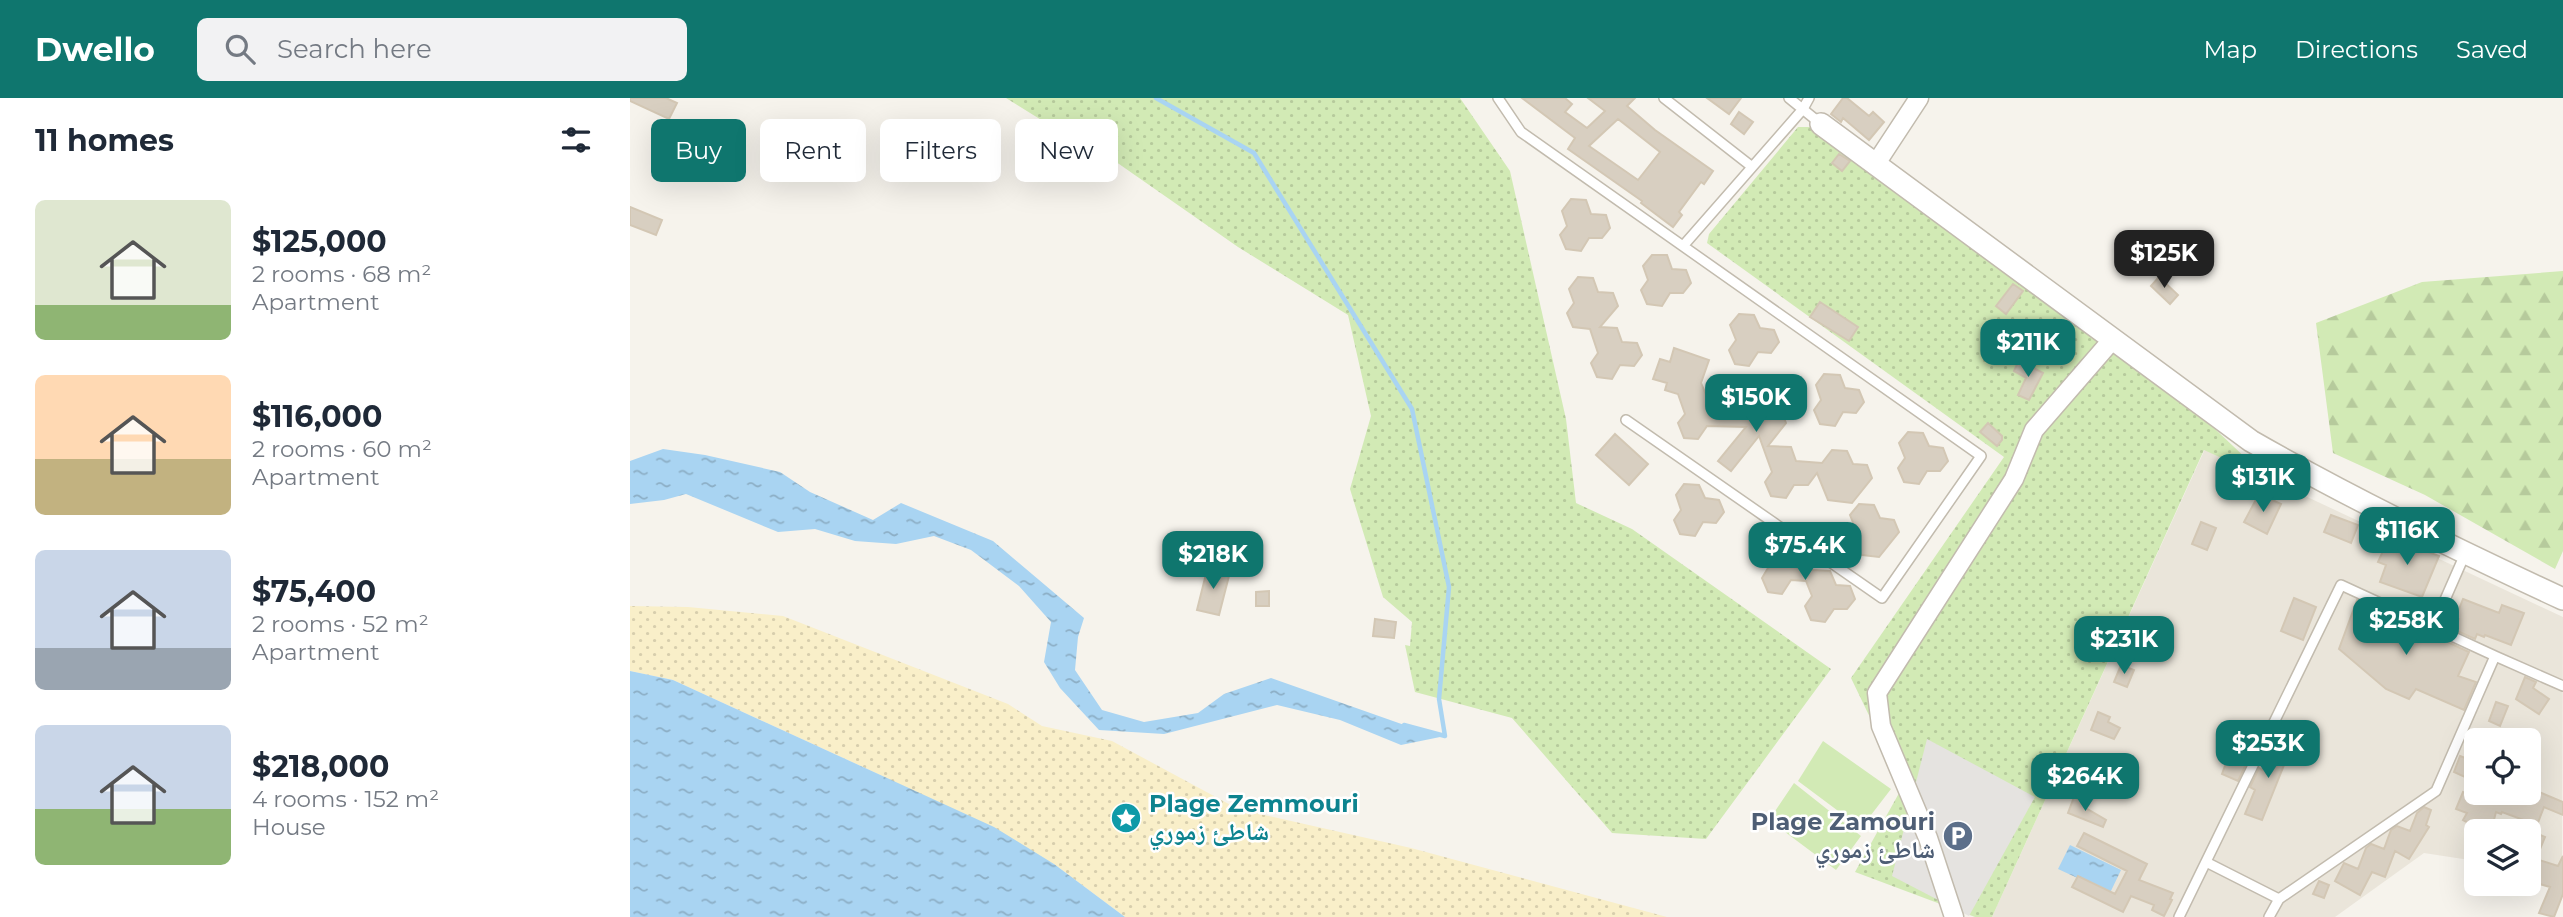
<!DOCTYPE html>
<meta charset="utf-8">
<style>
:root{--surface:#fff;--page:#f2f2f3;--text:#1f2937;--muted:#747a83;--accent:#0f766e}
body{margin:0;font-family:Montserrat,"Noto Naskh Arabic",sans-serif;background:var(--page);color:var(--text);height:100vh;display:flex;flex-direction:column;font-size:26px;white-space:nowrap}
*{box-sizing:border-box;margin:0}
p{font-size:23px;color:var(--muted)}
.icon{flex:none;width:38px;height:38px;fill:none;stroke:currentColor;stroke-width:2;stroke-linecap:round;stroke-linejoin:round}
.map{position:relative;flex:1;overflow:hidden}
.sheet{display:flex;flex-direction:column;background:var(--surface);width:630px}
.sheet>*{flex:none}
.guide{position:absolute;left:21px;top:21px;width:665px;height:63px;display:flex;gap:14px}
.buttons{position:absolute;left:1834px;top:630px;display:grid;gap:14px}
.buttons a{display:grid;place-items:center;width:77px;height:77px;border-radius:10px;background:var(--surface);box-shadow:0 7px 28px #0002;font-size:35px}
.price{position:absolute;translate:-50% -60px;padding:0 16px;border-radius:14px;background:var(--accent);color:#fff;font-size:23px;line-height:46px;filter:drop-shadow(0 2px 4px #0008)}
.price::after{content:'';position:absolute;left:50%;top:42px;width:21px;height:16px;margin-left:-10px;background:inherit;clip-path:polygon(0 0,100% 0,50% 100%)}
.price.selected{background:#222;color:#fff}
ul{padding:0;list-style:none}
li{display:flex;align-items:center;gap:21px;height:175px;padding:0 35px}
li span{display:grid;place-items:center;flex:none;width:196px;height:140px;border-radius:10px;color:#555}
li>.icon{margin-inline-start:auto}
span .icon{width:84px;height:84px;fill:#fffc;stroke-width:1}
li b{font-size:30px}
h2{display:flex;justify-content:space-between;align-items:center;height:84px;padding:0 35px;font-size:30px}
.pill{padding:0 24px;border-radius:10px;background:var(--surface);box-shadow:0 7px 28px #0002;font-size:24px;line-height:63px}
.pill.selected{background:var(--accent);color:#fff}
header{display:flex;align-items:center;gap:42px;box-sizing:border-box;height:98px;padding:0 35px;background:var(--accent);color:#fff}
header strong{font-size:33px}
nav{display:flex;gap:38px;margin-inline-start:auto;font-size:24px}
.search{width:490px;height:63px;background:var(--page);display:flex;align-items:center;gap:18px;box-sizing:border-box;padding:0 24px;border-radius:10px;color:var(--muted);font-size:26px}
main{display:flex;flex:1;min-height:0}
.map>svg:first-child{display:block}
.residential{fill:#eae5da;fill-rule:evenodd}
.grass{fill:url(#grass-dots)}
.forest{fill:url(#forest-firs)}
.sand{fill:url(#sand-dots)}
.garden{fill:#d2eab5}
.parking{fill:#e5e3e0}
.water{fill:url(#water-ripples)}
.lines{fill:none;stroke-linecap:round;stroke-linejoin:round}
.stream{stroke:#a9d4f2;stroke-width:4.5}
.building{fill:#d8cfc1;stroke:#d3c7b4;stroke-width:2;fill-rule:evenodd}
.service-casing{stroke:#c2bbae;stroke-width:12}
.minor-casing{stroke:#c2bbae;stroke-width:21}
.tertiary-casing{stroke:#c2bbae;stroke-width:24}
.service{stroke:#fff;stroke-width:9}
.minor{stroke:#fff;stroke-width:18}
.tertiary{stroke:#fff;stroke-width:21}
.labels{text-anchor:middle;stroke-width:5;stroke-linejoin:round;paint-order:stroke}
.culture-label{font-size:24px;font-weight:bold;fill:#0d838f;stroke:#fff;text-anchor:start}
.service-label{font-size:24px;font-weight:bold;fill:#4e5e75;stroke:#fff;text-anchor:end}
</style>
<header>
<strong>Dwello</strong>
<div class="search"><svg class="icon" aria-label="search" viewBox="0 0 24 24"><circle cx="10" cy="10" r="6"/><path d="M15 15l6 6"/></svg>Search here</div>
<nav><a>Map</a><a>Directions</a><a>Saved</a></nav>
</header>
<main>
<section class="sheet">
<h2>11 homes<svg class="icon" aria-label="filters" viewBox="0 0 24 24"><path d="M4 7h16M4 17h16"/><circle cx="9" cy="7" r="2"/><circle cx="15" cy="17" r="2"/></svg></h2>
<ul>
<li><span style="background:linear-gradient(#dfe7d0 75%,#8fb573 0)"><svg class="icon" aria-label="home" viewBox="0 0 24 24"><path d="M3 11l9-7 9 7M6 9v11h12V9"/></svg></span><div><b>$125,000</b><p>2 rooms · 68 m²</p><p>Apartment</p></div></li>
<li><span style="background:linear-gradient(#ffd9b3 60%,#c2b280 0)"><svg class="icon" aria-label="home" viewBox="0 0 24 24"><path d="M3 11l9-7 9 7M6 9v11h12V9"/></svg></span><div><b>$116,000</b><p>2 rooms · 60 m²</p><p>Apartment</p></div></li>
<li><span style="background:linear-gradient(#c9d6e8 70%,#9aa5b1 0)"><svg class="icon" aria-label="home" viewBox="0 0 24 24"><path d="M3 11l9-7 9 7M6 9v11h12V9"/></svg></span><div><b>$75,400</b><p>2 rooms · 52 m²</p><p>Apartment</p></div></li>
<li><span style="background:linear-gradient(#c9d6e8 60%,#8fb573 0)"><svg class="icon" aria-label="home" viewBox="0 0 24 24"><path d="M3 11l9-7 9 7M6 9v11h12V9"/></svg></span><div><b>$218,000</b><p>4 rooms · 152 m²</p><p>House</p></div></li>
</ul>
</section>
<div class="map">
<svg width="1933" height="819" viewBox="0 0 1933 819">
<defs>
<pattern id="grass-dots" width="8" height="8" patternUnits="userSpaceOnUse" patternTransform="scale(1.75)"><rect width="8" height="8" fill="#d2eab5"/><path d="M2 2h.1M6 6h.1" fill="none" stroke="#b6ca9c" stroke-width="1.8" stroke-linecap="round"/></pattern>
<pattern id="forest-firs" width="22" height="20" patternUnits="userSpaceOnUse" patternTransform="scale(1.75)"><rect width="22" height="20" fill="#d2eab5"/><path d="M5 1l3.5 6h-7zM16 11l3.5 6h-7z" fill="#b6ca9c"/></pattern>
<pattern id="sand-dots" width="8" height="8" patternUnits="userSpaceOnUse" patternTransform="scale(1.75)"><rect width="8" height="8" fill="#f9efc9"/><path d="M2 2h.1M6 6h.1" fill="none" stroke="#d7cead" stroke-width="1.8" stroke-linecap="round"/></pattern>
<pattern id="water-ripples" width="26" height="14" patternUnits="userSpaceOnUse" patternTransform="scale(1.75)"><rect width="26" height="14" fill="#a9d4f2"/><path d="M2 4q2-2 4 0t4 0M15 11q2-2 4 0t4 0" fill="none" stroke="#8caec5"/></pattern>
</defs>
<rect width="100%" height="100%" fill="#f6f3ec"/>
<path class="residential" d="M1575 351 1933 519 1932 775 1899 770V733H1846V763L1794 755 1705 819H1362ZM1846 642H1899V695H1846Z"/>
<path class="grass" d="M376 0H830L880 73 936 321 946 405 1002 431 1201 571 1076 741 982 735 882 620 785 594 775 547 780 548 782 524 753 499 720 391 741 318 718 217 608 149 479 59 421 28Z
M1168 29H1181L1585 331 1638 381 1574 352 1362 819H1345L1225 774 1273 688 1221 580 1374 359 1077 145 1079 136Z"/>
<path class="forest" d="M1933 173V453L1925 471 1795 397 1703 355 1686 225 1792 184Z"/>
<path class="sand" d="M0 508 58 509 153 518 378 606 412 628 482 643 608 711 781 750 1037 819H495L424 766 259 681 43 582 0 573Z"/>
<path class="garden" d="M1193 643 1261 691 1231 730 1168 683Z
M1164 685 1231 738 1206 772 1139 722Z"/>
<path class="parking" d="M1297 641 1405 699 1339 818 1262 778Z"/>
<path class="water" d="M33 351 75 357 150 374 180 394 243 422 271 405 363 443 454 520 448 539 445 572 472 612 514 624 568 615 594 596 641 580 780 629 815 638 771 647 710 622 647 607 534 636 469 632 430 590 414 564 421 524 389 488 341 452 304 438 266 446 225 443 185 431 148 434 56 396 34 402 0 406V363Z
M0 573 43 582 364 729 424 766 495 819H0Z
M1440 747 1491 772 1480 795 1428 771Z"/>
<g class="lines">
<path class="stream" d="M526 0 624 55 782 311 819 489 809 601 815 638 774 627"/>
</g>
<path class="building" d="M0 0H36L47 5 39 21 0 3Z
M892 0H935L942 6 935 14 957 30 975 13 958 0H1005L997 8 1025 32 1083 73 1074 86 1071 84 1049 114 1052 117 1043 129 1011 105 1012 103 938 51 945 40ZM988 21 1030 54 1008 82 959 48Z
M1077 0H1111L1099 16Z
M1213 0H1217L1239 18 1243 14 1254 24 1239 42 1213 20 1211 24 1201 16Z
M1109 14 1123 24 1114 36 1101 26Z
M1209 56 1220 63 1212 73 1202 65Z
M941 101 956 102 961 116 976 117 980 130 972 140H959L951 153 936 151 930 137 937 128 932 113Z
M0 109 32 122 26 137 0 127Z
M1022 157H1037L1042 171 1056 172 1061 185 1053 195H1040L1032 208 1017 206 1011 192 1018 182 1013 168Z
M948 179 963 180 968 194 983 195 988 208 970 229 987 230 992 244 1007 245 1012 257 1004 268 990 267 982 281 967 279 961 265 968 255 960 231 943 229 937 215 944 205 939 191Z
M1529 179 1548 197 1540 206 1521 188Z
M1383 186 1393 193 1376 216 1366 208Z
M1190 204 1228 229 1219 243 1180 219Z
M1109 216 1124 217 1130 230 1144 232 1149 244 1141 255 1128 254 1119 268 1105 266 1099 252 1106 242 1100 227Z
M1044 250 1079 262 1071 285 1079 304 1093 306 1098 320 1117 296 1132 297 1137 311 1151 312 1156 325 1138 348 1161 349 1166 363 1192 365 1202 352 1217 353 1223 366 1237 367 1242 380 1222 405 1198 402 1187 375 1178 387H1164L1156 400 1141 398 1135 384 1142 374 1129 338 1101 373 1088 363 1116 329 1077 328 1068 341 1054 340 1048 325 1055 316 1048 296 1035 292 1037 285 1023 281 1030 261 1040 264Z
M1389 262 1413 275 1399 302 1388 297 1396 280 1384 273Z
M1194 276 1210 277 1215 290 1229 292 1234 304 1226 315 1213 314 1205 328 1190 326 1184 312 1191 302 1186 287Z
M1358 325 1372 338V342L1367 348 1350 334Z
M1278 334 1293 335 1299 348 1313 350 1318 363 1310 373H1297L1289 386 1274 384 1268 370 1275 360 1269 345Z
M985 336 1018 366 999 387 966 357Z
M1054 386 1069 387 1075 400 1089 402 1094 414 1086 425 1073 424 1065 438 1050 436 1044 422 1051 412 1046 397Z
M1629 396 1651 406 1637 436 1614 424Z
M1229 406 1244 407 1250 420 1264 422 1269 434 1249 459 1224 456 1219 442 1226 432 1220 417Z
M1701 417 1728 427 1721 445 1694 434Z
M1571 424 1586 430 1577 452 1562 446Z
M1762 440 1809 458 1792 499 1750 484 1756 467 1748 464 1754 451 1757 452Z
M1142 444 1157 445 1163 458 1177 460 1182 472 1200 473 1206 487 1220 488 1225 501 1217 511H1204L1195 524 1181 522 1175 508 1182 498 1176 483 1161 482 1152 496 1138 494 1132 480 1138 470 1133 455Z
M578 468 600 474 589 517 567 512Z
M639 493V508H626V494Z
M1664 500 1686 509 1673 542 1651 533Z
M1833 501 1869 515 1872 507 1894 515 1881 547 1855 537 1854 539 1847 536 1845 541 1825 532 1829 521 1826 519Z
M1727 502 1839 554 1828 578 1846 584 1834 612 1786 591 1779 601 1756 591 1709 551Z
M745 521 766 524 764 540 743 538Z
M1491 567 1504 572 1497 589 1484 584Z
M1895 579 1906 584 1903 590 1919 601 1909 616 1886 601Z
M1866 604 1878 608 1870 628 1859 623Z
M1468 614 1480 619 1478 624 1490 630 1484 641 1461 632Z
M1653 638 1664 642 1632 722 1615 716 1625 692 1620 689 1629 670 1632 672 1638 658 1644 660Z
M1600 654 1617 664 1608 683 1592 676Z
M1830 658 1843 663 1837 680 1824 674Z
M1902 691 1933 704V717L1914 709 1907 727 1872 714 1871 716 1866 714 1861 733H1844L1846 729 1833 722 1837 715 1826 711 1833 694 1854 702 1857 695H1900Z
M1444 699 1456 704 1454 709 1476 722 1473 729 1438 715Z
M1794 709 1801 712 1796 727 1799 729 1779 761 1765 753 1755 779 1742 774 1730 797 1705 783 1714 765 1728 771 1736 750 1741 746 1754 751 1761 732 1767 728 1780 733 1787 715Z
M1899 732 1915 739 1906 761 1928 768 1933 758V796L1924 819 1909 815 1920 789 1899 783Z
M1454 735 1517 766 1509 782 1543 795 1540 801 1542 802 1534 818 1522 812 1524 807 1501 798 1493 814 1442 789 1448 778 1485 796 1497 773 1447 748Z
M1689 783 1699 787 1694 800 1683 796Z"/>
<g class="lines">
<g class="service-casing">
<path id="service" d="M868 0 891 34 1351 358 1252 500 996 322
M1034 0 1121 68
M1159 0 1191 26
M1053 148 1173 11 1179 0
M1803 529 1835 456
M1865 558 1933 588
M1576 764 1649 801 1639 819
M1549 819 1711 487 1865 558 1806 693 1649 801"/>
</g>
<g class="minor-casing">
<path id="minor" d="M1245 67 1289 0
M1324 819 1298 740 1251 628 1247 595 1384 381 1404 332 1482 242"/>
</g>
<g class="tertiary-casing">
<path id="tertiary" d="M1191 26 1621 343C1722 401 1827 452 1933 501"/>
</g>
<use href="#service" class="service"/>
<use href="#minor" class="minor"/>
<use href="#tertiary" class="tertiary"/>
</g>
<defs>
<g id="sight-disc" transform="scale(1.575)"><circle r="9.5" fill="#0f9aa8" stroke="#fff"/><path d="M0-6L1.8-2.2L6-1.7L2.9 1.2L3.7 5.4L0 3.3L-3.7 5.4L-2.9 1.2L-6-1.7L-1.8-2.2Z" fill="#fff"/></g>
<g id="parking-disc" transform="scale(1.575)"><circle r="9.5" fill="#5c6f8a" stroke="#fff"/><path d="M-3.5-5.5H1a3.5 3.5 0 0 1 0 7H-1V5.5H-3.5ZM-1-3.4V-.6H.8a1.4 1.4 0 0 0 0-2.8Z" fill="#fff"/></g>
</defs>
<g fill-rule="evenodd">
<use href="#sight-disc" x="496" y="720"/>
<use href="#parking-disc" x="1328" y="738"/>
</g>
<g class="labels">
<g class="culture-label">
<text x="519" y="714">Plage Zemmouri<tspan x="519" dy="28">شاطئ زموري</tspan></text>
</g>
<g class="service-label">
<text x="1305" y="732">Plage Zamouri<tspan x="1305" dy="28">شاطئ زموري</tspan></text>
</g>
</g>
</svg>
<div class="buttons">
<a><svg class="icon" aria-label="locate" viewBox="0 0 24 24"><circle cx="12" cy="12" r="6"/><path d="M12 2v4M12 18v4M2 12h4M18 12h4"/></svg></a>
<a><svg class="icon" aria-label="layers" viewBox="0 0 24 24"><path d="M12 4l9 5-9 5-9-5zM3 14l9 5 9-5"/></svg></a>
</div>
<b class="price selected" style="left:1534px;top:192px">$125K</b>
<b class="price" style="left:1398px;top:281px">$211K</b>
<b class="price" style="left:1126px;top:336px">$150K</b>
<b class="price" style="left:1633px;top:416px">$131K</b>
<b class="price" style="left:1777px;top:469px">$116K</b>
<b class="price" style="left:1175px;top:484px">$75.4K</b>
<b class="price" style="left:583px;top:493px">$218K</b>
<b class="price" style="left:1776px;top:559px">$258K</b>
<b class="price" style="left:1494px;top:578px">$231K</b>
<b class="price" style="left:1638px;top:682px">$253K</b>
<b class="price" style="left:1455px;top:715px">$264K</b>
<div class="guide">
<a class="pill selected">Buy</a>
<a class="pill">Rent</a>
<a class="pill">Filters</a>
<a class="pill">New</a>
</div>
</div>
</main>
